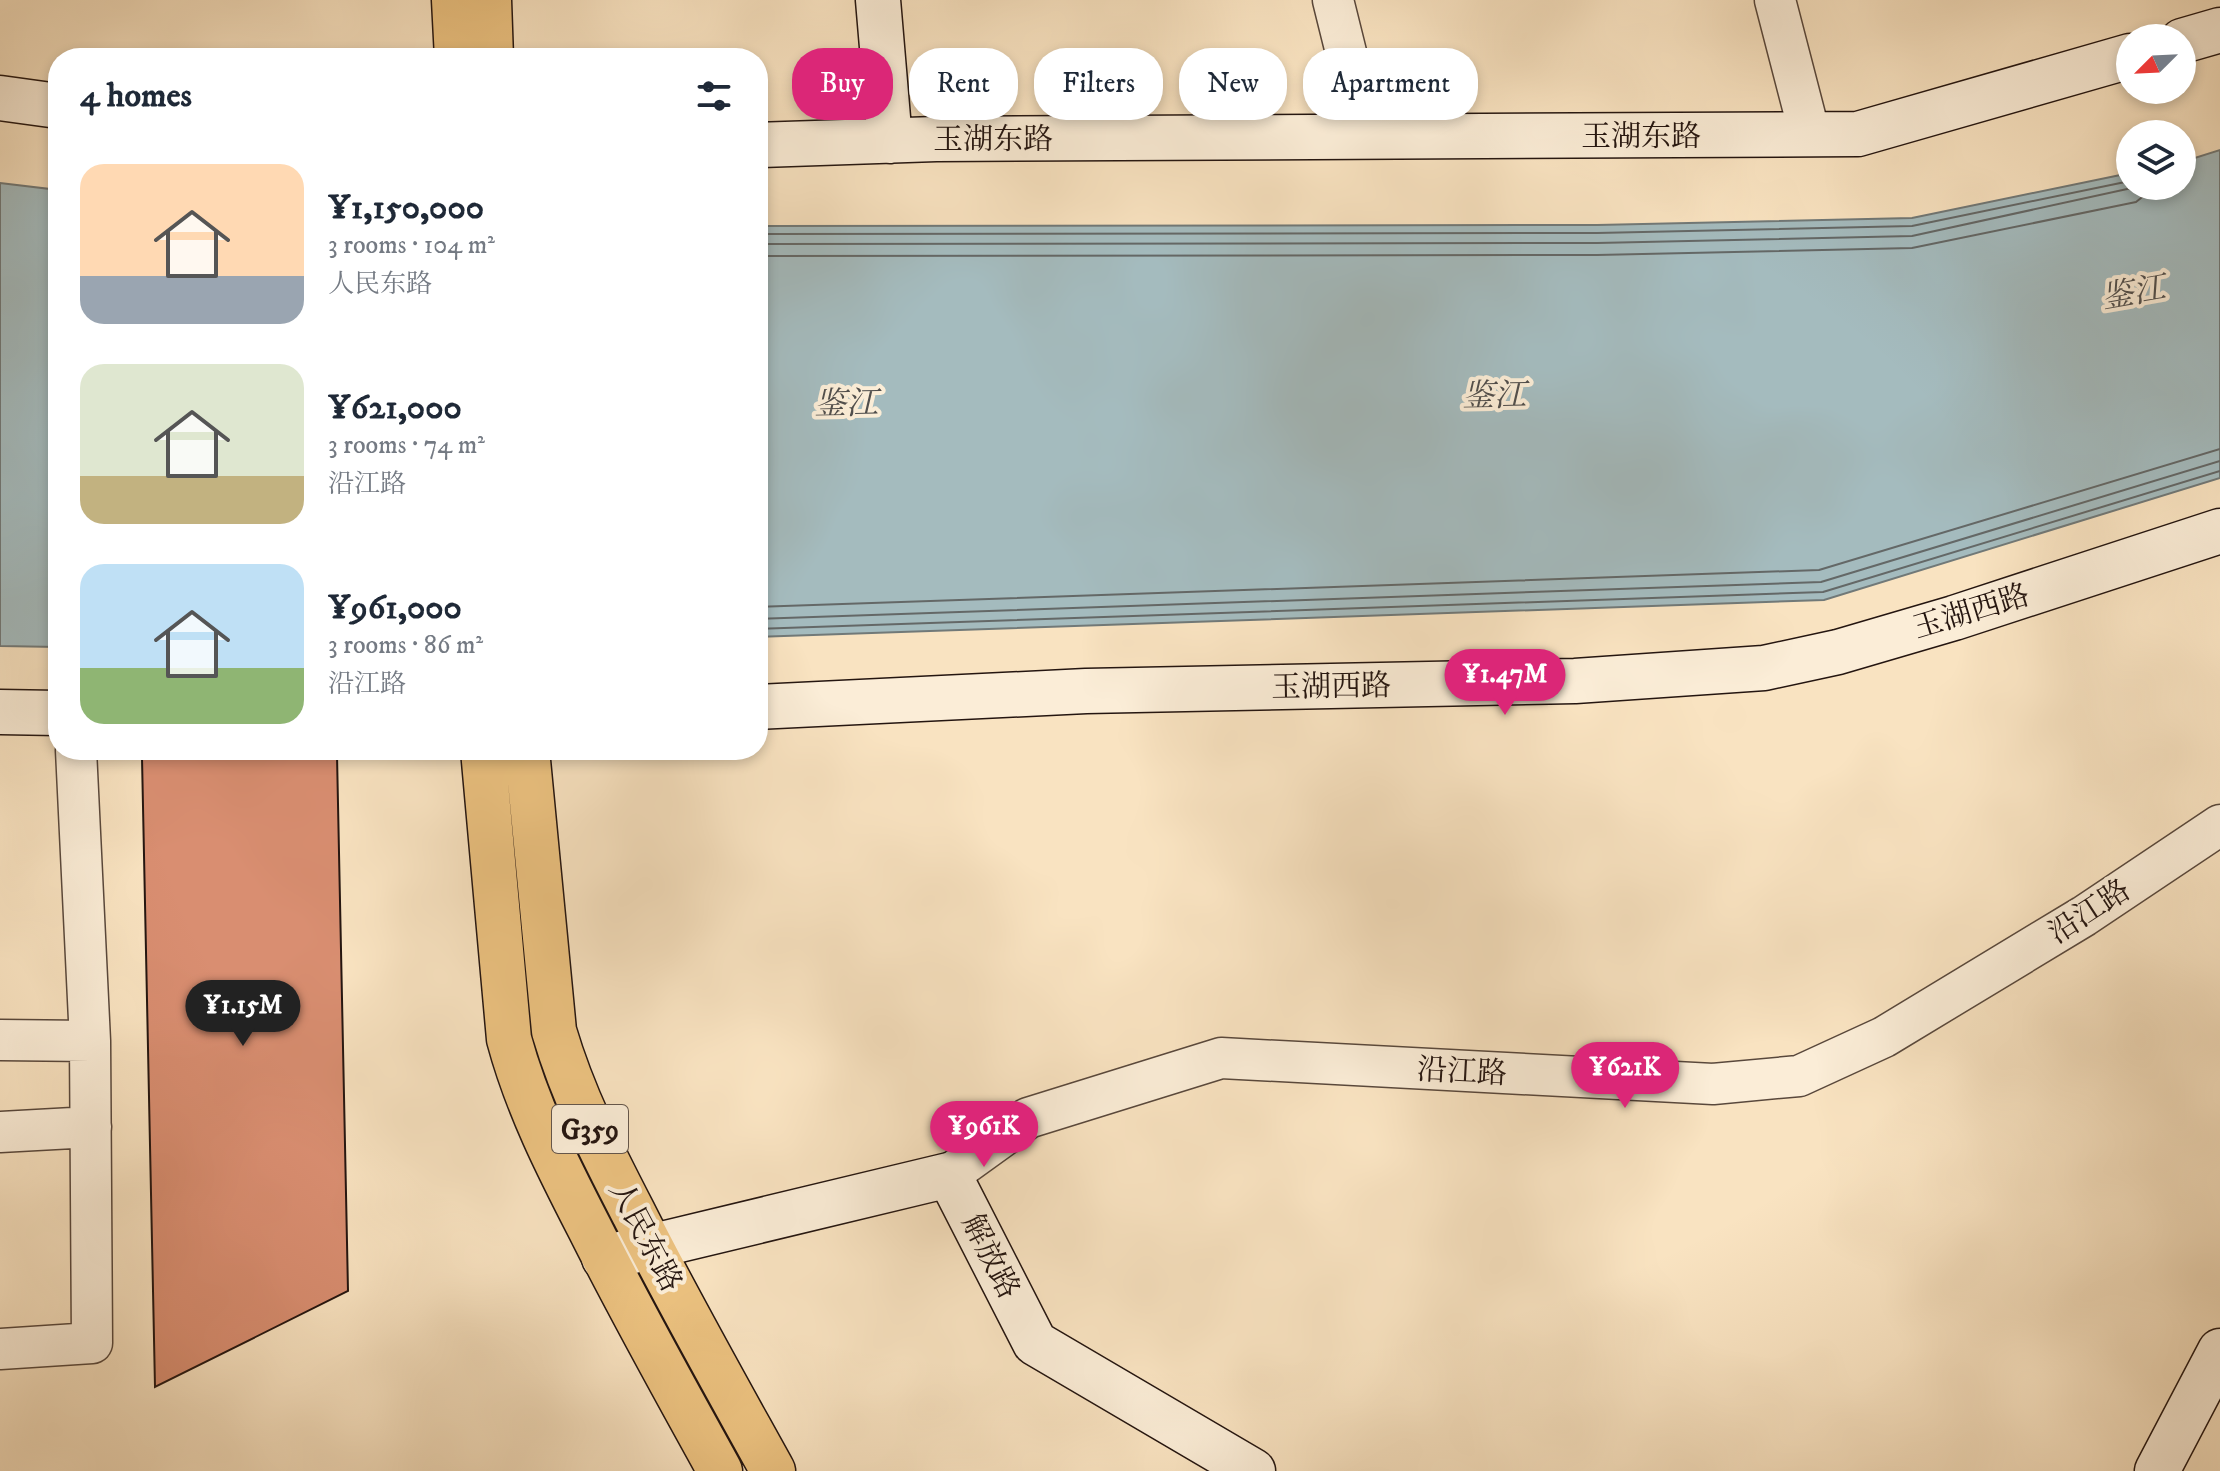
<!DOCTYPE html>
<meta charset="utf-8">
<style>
:root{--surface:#fff;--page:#f2f2f3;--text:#1f2937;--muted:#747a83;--accent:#db2777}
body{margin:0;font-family:"IM FELL DW Pica","Noto Serif SC",serif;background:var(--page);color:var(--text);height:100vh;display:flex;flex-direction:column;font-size:30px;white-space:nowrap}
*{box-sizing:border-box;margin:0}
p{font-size:26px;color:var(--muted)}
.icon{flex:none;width:44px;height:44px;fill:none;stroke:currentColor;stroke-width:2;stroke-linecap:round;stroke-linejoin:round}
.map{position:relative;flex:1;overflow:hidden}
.sheet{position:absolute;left:48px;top:48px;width:720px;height:712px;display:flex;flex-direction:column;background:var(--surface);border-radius:32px;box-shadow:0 4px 12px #0003}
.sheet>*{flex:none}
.banner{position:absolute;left:792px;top:48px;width:760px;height:72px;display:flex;gap:16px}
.needle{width:52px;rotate:246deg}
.controls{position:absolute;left:2116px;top:24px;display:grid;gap:16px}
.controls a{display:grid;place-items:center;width:80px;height:80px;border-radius:50%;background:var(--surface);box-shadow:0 4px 12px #0003;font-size:40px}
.price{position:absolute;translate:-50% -68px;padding:0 18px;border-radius:28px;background:var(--accent);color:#fff;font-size:26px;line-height:52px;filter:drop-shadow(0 2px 4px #0008)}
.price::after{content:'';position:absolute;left:50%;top:48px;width:24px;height:18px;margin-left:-12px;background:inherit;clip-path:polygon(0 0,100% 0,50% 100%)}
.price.on{background:#222;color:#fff}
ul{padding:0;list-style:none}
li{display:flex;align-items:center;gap:24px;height:200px;padding:0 32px}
li span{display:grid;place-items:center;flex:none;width:224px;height:160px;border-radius:24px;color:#555}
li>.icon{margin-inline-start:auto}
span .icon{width:96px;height:96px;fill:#fffc;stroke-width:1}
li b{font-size:34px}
h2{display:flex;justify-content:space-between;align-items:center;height:96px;padding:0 32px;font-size:34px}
.tag{padding:0 28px;border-radius:32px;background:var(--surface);box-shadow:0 4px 12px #0003;font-size:28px;line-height:72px}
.tag.on{background:var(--accent);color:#fff}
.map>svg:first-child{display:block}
.water{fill:#a4bbbe;stroke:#717978;stroke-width:2}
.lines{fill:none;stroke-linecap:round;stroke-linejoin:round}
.shore{stroke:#646867;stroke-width:2}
.building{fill:#d98e71;stroke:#241510;stroke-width:2}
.street-casing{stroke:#59483c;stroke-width:43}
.secondary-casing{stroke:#241510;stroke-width:47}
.highway-casing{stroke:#241510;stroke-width:47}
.street{stroke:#fbedd7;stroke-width:40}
.secondary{stroke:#fbedd7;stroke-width:44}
.highway{stroke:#ecc280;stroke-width:44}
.labels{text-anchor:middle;stroke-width:8;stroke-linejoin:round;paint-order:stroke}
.shield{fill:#fbedd7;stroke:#64564c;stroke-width:2}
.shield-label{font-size:28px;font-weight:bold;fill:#241510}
.street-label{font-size:30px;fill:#241510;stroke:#fbedd7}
.water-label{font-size:32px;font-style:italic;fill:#514f4d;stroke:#fbedd7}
</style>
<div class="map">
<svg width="2220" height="1471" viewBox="0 0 2220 1471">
<rect width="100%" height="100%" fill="#f9e3c1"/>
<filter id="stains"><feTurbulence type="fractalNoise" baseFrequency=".0025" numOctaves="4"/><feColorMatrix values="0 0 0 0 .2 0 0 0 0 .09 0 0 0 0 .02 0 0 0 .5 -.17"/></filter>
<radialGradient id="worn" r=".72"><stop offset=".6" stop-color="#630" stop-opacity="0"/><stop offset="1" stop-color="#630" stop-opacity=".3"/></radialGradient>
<path class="water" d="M2220 150V478L1824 600 758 637V226L1597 225 1912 218 2130 173V186H2182V162Z
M0 183 58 190V647L0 646Z"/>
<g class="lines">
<path class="shore" d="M758 234 1597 233 1912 226 2130 181
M758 244 1597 243 1912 236 2141 186
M758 256 1597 255 1912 248 2136 202 2156 186
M758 607 1819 570 2220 449
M758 619 1821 582 2220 461
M758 629 1823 592 2220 471"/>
</g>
<path class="building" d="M337 755 348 1291 155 1387 142 758Z"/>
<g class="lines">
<g class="street-casing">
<path id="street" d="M1333 0 1367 137
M1775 0 1810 135
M0 1040 90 1041
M0 1132 91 1127
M949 1175 1028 1118 1221 1058 1713 1084 1799 1076 1884 1037 2084 916 2220 825
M0 1349 92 1343 90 1041 76 750"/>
</g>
<g class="secondary-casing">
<path id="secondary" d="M878 0 890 141
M2182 41 2220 30
M0 98 58 106
M758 145 936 139 1858 134 2130 56
M758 707 1086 691 1575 681 1764 668 1838 652 1954 618 2220 531
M0 712 58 713
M604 1258 949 1175 1035 1343 1253 1471
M2157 1471 2220 1351"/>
</g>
<g class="highway-casing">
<path id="highway" d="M454 0 457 58
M489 0 491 58
M483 750 509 1039C527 1106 558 1167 590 1229 631 1311 676 1391 720 1471
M527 750 554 1031C573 1096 603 1154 634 1214 678 1301 726 1386 773 1471"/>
</g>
<use href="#street" class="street"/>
<use href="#secondary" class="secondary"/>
<use href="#highway" class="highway"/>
</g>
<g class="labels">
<rect class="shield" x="552" y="1105" width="76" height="48" rx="6"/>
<g class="shield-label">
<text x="590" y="1139">G359</text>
</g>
<g class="street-label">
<text x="1641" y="146">玉湖东路</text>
<text x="993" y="149">玉湖东路</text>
<text transform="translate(1971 611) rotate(-17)" y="10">玉湖西路</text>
<text transform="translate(1331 686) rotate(-1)" y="10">玉湖西路</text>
<text transform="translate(2089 911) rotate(-33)" y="10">沿江路</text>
<text transform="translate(1462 1071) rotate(3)" y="10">沿江路</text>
<text transform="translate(646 1236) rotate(62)" y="10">人民东路</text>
<text transform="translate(991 1256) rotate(63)" y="10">解放路</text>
</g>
<g class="water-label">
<text transform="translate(2133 292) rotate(-10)" y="11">鉴江</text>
<text transform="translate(1494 395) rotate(-1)" y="11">鉴江</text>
<text transform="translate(846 403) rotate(-1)" y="11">鉴江</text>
</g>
</g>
<rect width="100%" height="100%" filter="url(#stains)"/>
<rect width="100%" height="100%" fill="url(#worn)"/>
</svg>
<div class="controls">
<a><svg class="needle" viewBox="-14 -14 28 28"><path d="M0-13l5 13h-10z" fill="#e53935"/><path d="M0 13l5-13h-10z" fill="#747a83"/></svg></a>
<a><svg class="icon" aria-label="layers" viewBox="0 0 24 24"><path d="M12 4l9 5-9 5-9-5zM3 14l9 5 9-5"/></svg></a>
</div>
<b class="price" style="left:1505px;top:717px">¥1.47M</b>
<b class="price on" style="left:243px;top:1048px">¥1.15M</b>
<b class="price" style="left:1625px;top:1110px">¥621K</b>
<b class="price" style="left:984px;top:1169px">¥961K</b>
<div class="banner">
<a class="tag on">Buy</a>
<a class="tag">Rent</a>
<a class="tag">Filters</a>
<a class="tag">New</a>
<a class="tag">Apartment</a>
</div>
<section class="sheet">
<h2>4 homes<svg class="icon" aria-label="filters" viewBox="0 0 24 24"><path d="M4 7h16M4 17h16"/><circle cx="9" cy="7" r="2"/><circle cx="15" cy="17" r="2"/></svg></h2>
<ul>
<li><span style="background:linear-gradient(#ffd9b3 70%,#9aa5b1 0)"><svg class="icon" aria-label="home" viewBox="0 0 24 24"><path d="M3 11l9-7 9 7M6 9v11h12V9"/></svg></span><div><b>¥1,150,000</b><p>3 rooms · 104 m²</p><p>人民东路</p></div></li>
<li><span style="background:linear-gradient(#dfe7d0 70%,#c2b280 0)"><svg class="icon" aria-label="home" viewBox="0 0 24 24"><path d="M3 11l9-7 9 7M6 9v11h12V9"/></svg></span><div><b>¥621,000</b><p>3 rooms · 74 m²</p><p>沿江路</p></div></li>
<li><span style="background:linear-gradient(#bfe0f5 65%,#8fb573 0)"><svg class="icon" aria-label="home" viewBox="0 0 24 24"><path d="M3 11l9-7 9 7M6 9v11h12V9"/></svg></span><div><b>¥961,000</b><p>3 rooms · 86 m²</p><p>沿江路</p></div></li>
</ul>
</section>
</div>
